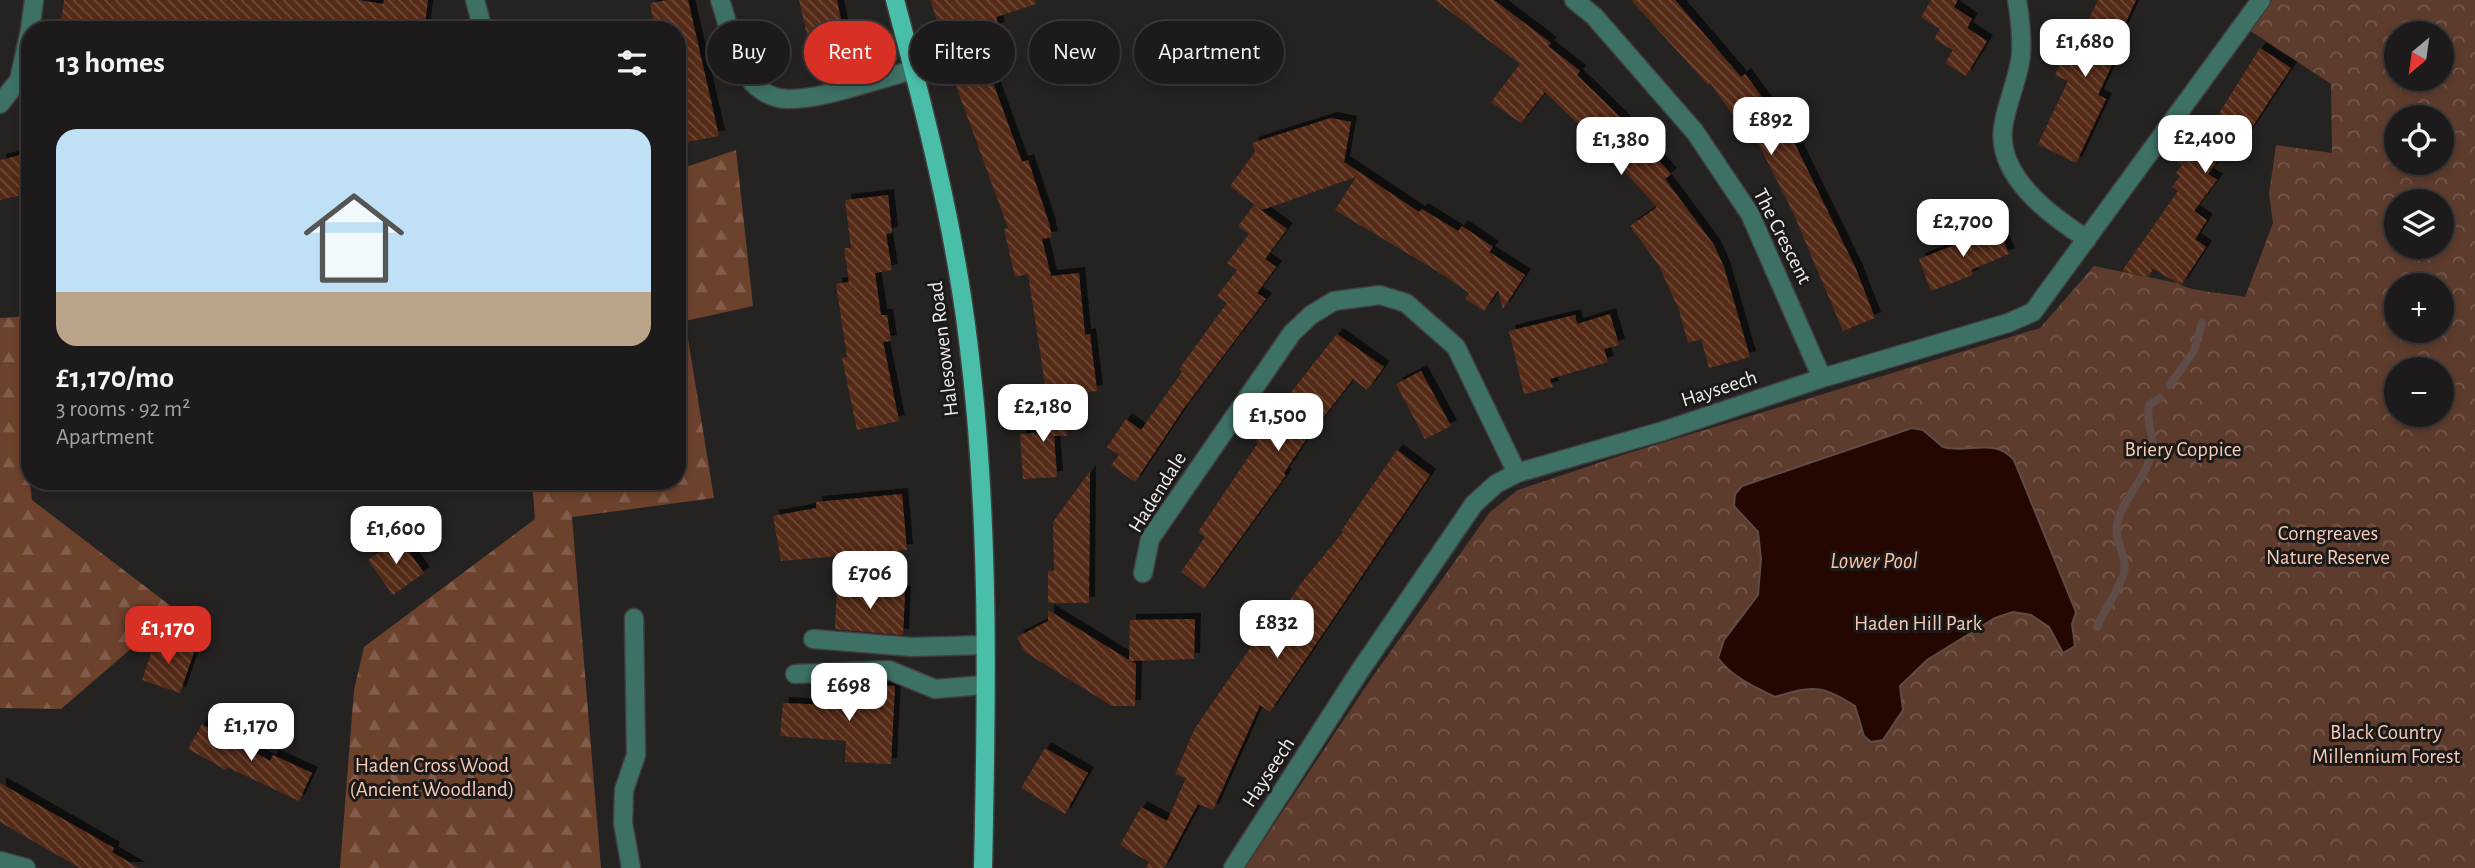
<!DOCTYPE html>
<meta charset="utf-8">
<style>
:root{--surface:#1c1a1a;--page:#292727;--text:#f1f3f6;--muted:#a0a1a2;--line:#3a3839;--accent:#d93025}
body{margin:0;font-family:"Alegreya Sans",sans-serif;background:var(--page);color:var(--text);height:100vh;display:flex;flex-direction:column;font-size:26px;white-space:nowrap}
*{box-sizing:border-box;margin:0}
p{font-size:23px;color:var(--muted)}
.icon{flex:none;width:38px;height:38px;fill:none;stroke:currentColor;stroke-width:2;stroke-linecap:round;stroke-linejoin:round}
.map{position:relative;flex:1;overflow:hidden}
.details{position:absolute;left:21px;top:21px;width:665px;height:469px;display:flex;flex-direction:column;background:var(--surface);border-radius:28px;box-shadow:0 4px 10px #0003,0 0 0 2px var(--line)}
.details>*{flex:none}
.banner{position:absolute;left:707px;top:21px;width:665px;height:63px;display:flex;gap:14px}
.needle{width:46px;rotate:209deg}
.controls{position:absolute;left:2384px;top:21px;display:grid;gap:14px}
.controls a{display:grid;place-items:center;width:70px;height:70px;border-radius:50%;background:var(--surface);box-shadow:0 4px 10px #0003,0 0 0 2px var(--line);font-size:35px}
.price{position:absolute;translate:-50% -60px;padding:0 16px;border-radius:14px;background:#fff;color:#222;font-size:23px;line-height:46px;filter:drop-shadow(0 2px 4px #0008)}
.price::after{content:'';position:absolute;left:50%;top:42px;width:21px;height:16px;margin-left:-10px;background:inherit;clip-path:polygon(0 0,100% 0,50% 100%)}
.price.active{background:var(--accent);color:#fff}
ul{padding:0;list-style:none}
li{display:grid;align-content:center;gap:14px;height:371px;padding:0 35px}
li span{display:grid;place-items:center;height:217px;border-radius:21px;color:#555}
li>.icon{margin-inline-start:auto}
span .icon{width:126px;height:126px;fill:#fffc;stroke-width:1}
li b{font-size:30px}
h2{display:flex;justify-content:space-between;align-items:center;height:84px;padding:0 35px;font-size:30px}
.pill{padding:0 24px;border-radius:32px;background:var(--surface);box-shadow:0 4px 10px #0003,0 0 0 2px var(--line);font-size:24px;line-height:63px}
.pill.active{background:var(--accent);color:#fff}
.map>svg:first-child{display:block}
.forest{fill:url(#forest-firs)}
.park{fill:url(#park-crowns);fill-rule:evenodd}
.water{fill:#240700;stroke:#604c46;stroke-width:2}
.lines{fill:none;stroke-linecap:round;stroke-linejoin:round}
.stream{stroke:#604c46;stroke-width:8}
.building{fill:url(#building-back-hatch);filter:url(#shadow)}
.minor-casing{stroke:#413f3e;stroke-width:21}
.major-casing{stroke:#413f3e;stroke-width:21}
.minor{stroke:#3e7166;stroke-width:18}
.major{stroke:#49bea9;stroke-width:18}
.labels{text-anchor:middle;stroke-width:6;stroke-linejoin:round;paint-order:stroke}
.street-label{font-size:21px;fill:#edeceb;stroke:#1c1a19}
.park-label{font-size:21px;fill:#f7cab5;stroke:#1c1a19}
.water-label{font-size:23px;font-style:italic;fill:#fcc0a4;stroke:#1c1a19}
</style>
<div class="map">
<svg width="2475" height="868" viewBox="0 0 2475 868">
<defs>
<pattern id="forest-firs" width="22" height="20" patternUnits="userSpaceOnUse" patternTransform="scale(1.75)"><rect width="22" height="20" fill="#6d422d"/><path d="M5 1l3.5 6h-7zM16 11l3.5 6h-7z" fill="#825d4c"/></pattern>
<pattern id="park-crowns" width="20" height="18" patternUnits="userSpaceOnUse" patternTransform="scale(1.75)"><rect width="20" height="18" fill="#5d3c2d"/><path d="M2 6a3 3 0 1 1 6 0M12 15a3 3 0 1 1 6 0" fill="none" stroke="#75584c"/></pattern>
<pattern id="building-back-hatch" width="6" height="6" patternUnits="userSpaceOnUse" patternTransform="scale(1.75)"><rect width="6" height="6" fill="#552b17"/><path d="M-1 5l2 2M0 0l6 6M5-1l2 2" fill="none" stroke="#6e4a39"/></pattern>
<filter id="shadow"><feDropShadow dx="6" dy="-6" stdDeviation="0" flood-color="#0009"/></filter>
</defs>
<rect width="100%" height="100%" fill="#252322"/>
<path class="forest" d="M736 150 753 306 685 321 714 498 572 517 601 868H340L354 690 364 647 535 519 532 481H677V170Z
M30 316V435L25 441 32 500 176 610 61 709 0 708V318Z"/>
<path class="park" d="M2272 0H2475V868H1245L1371 679 1490 512 1518 490 1619 456 2040 328 2094 266 2177 283C2191 292 2227 293 2245 297L2273 223 2269 194 2276 145 2332 153 2331 84 2249 30ZM2396 33H2441V79H2396ZM2396 117H2441V163H2396ZM2396 201H2441V247H2396ZM2396 285H2441V331H2396ZM2396 369H2441V415H2396Z"/>
<path class="water" d="M1912 428 1923 430 1943 447C1968 454 1995 437 2014 460L2076 612 2072 624 2075 646 2063 653 2049 627 2031 615 2013 612 1995 618 1927 660 1900 686 1903 710 1883 740 1871 742 1864 736 1855 706C1823 685 1812 685 1775 697 1754 687 1732 677 1718 658L1724 640 1758 595 1761 559 1758 532 1734 506 1735 494 1742 486Z"/>
<g class="lines">
<path class="stream" d="M2170 385 2194 351 2202 323
M2097 627C2104 609 2119 591 2124 573 2128 556 2112 539 2118 520 2125 496 2146 478 2152 452 2155 434 2145 421 2149 405L2160 398"/>
</g>
<path class="building" d="M64 0H358L383 4 384 0H428L424 30H60Z
M668 0H688L719 136 682 143 677 120V30H655L650 3Z
M799 0H837L846 45 811 52Z
M930 0H1035L1036 4 996 17 999 28 992 30 1004 64 988 69 1022 162 1028 160 1049 223 1052 237 1042 239 1051 276 1079 273 1085 335 1090 334 1097 391 1047 397 1028 274 1015 277 1004 229 1008 228 956 86 960 84Z
M1435 0H1494L1551 43 1548 46 1580 71 1577 75 1621 118 1671 174 1665 179 1714 245 1724 267 1750 357 1709 368 1701 339 1688 343 1679 310 1659 266 1630 226 1657 207 1601 146 1545 92 1521 123 1491 102 1520 64Z
M1631 0H1675L1741 77 1745 74 1791 136 1856 269 1875 318 1843 331 1792 210 1757 141 1753 143 1710 83 1708 85Z
M1931 0H1958L1954 7 1972 19 1967 28 1987 41 1966 76 1945 63 1953 50 1934 39 1940 29 1921 17Z
M2098 0H2136L2113 50 2118 52 2098 95 2106 99 2076 163 2038 144 2068 81 2055 75 2075 32 2081 35Z
M2260 48 2291 68 2243 141 2235 136 2208 174 2217 180 2194 211 2207 220 2195 239 2206 247 2181 285 2153 269 2148 277 2122 271 2178 191 2172 187 2180 176 2176 173 2182 165 2174 159 2186 142 2196 150Z
M1331 118 1351 122 1344 162 1419 212 1422 209 1458 231 1462 226 1493 247 1489 252 1525 275 1503 309 1498 290 1484 311 1465 299 1469 293 1437 271 1335 210 1356 177 1262 210 1230 186 1255 152 1252 143Z
M30 153V193L0 200V160Z
M888 195 892 233 886 234 892 270 875 273 881 315H887L891 341 883 342 899 421 857 430 842 358 847 357 836 284 849 282 844 248H851L845 200Z
M1254 205 1287 229 1265 259 1276 267 1257 293 1266 299 1184 408 1135 482 1111 465 1119 455 1107 447 1126 419 1141 430 1182 372 1179 369 1227 303 1217 296 1237 270 1227 263 1249 234 1238 226Z
M1998 228 2009 254 1971 270 1973 275 1931 291 1919 259Z
M1610 314 1619 345 1604 349 1608 362 1550 379 1553 387 1524 394 1509 331 1575 315 1577 324Z
M1337 334 1384 367 1367 390 1353 379 1303 444 1284 473 1286 475 1204 589 1181 572 1205 537 1198 532 1258 443 1256 441 1274 414Z
M1421 371 1451 426 1425 439 1396 384Z
M1065 404 1067 436H1054L1057 477 1023 479 1020 434 1040 433 1039 406Z
M1397 450 1430 475 1270 712 1260 705 1213 810 1198 804 1164 868H1146L1149 862 1120 845 1141 807 1167 821 1186 778 1175 774 1195 728 1266 625 1271 628 1302 582 1343 532 1341 531Z
M1090 471 1089 603H1048V571H1054L1053 522Z
M902 494 907 550 781 561 773 516 816 508V502Z
M399 538 424 573 393 595 368 560Z
M837 588 905 592 903 635 835 629Z
M1048 610 1129 660 1130 620 1195 619 1194 659 1131 661 1136 664 1135 706H1112L1025 652 1017 637 1048 621Z
M156 639 194 652 180 693 142 680Z
M850 684 895 686 891 764 845 762 846 741 780 736 783 703 849 706Z
M202 724 270 761 273 755 312 773 299 801 227 767 226 770 188 749Z
M1045 748 1088 773 1065 814 1021 788Z
M0 783 114 848 112 852 139 868H80L0 822Z"/>
<g class="lines">
<g class="minor-casing">
<path id="minor" d="M475 0 483 30
M720 0C728 23 733 50 745 72 753 87 770 99 788 99 826 99 876 79 914 70
M1574 0 1594 16 1695 132 1750 214 1822 378
M2017 0C2020 18 2022 36 2021 54 2019 79 2006 103 2003 128 1997 177 2051 216 2087 239
M30 30 34 0
M0 104 19 80 30 30
M1143 573 1150 539 1292 333 1311 315 1334 301 1380 295 1406 303 1456 347 1517 473
M813 639 912 647 984 645
M795 674 889 670 935 689 984 685
M0 861 26 868
M631 868 623 823 624 790 636 755 634 618
M1233 868 1359 672 1474 504 1496 484 1517 473 1663 431 1822 378 2008 323 2033 312 2261 0"/>
</g>
<g class="major-casing">
<path id="major" d="M895 0C925 112 954 225 968 340 990 515 987 693 983 868"/>
</g>
<use href="#minor" class="minor"/>
<use href="#major" class="major"/>
</g>
<g class="labels">
<g class="street-label">
<text transform="translate(1783 236) rotate(63)" y="7">The Crescent</text>
<text transform="translate(943 349) rotate(-97)" y="7">Halesowen Road</text>
<text transform="translate(1719 388) rotate(-18)" y="7">Hayseech</text>
<text transform="translate(1157 492) rotate(-58)" y="7">Hadendale</text>
<text transform="translate(1268 772) rotate(-57)" y="7">Hayseech</text>
</g>
<g class="park-label">
<text x="2183" y="456">Briery Coppice</text>
<text x="2328" y="540">Corngreaves<tspan x="2328" dy="24">Nature Reserve</tspan></text>
<text x="1918" y="630">Haden Hill Park</text>
<text x="2386" y="739">Black Country<tspan x="2386" dy="24">Millennium Forest</tspan></text>
<text x="432" y="772">Haden Cross Wood<tspan x="432" dy="24">(Ancient Woodland)</tspan></text>
</g>
<g class="water-label">
<text x="1874" y="568">Lower Pool</text>
</g>
</g>
</svg>
<div class="controls">
<a><svg class="needle" viewBox="-14 -14 28 28"><path d="M0-13l5 13h-10z" fill="#e53935"/><path d="M0 13l5-13h-10z" fill="#a0a1a2"/></svg></a>
<a><svg class="icon" aria-label="locate" viewBox="0 0 24 24"><circle cx="12" cy="12" r="6"/><path d="M12 2v4M12 18v4M2 12h4M18 12h4"/></svg></a>
<a><svg class="icon" aria-label="layers" viewBox="0 0 24 24"><path d="M12 4l9 5-9 5-9-5zM3 14l9 5 9-5"/></svg></a>
<a>+</a>
<a>−</a>
</div>
<b class="price" style="left:2085px;top:79px">£1,680</b>
<b class="price" style="left:1771px;top:157px">£892</b>
<b class="price" style="left:2205px;top:175px">£2,400</b>
<b class="price" style="left:1621px;top:177px">£1,380</b>
<b class="price" style="left:1963px;top:259px">£2,700</b>
<b class="price" style="left:1043px;top:444px">£2,180</b>
<b class="price" style="left:1278px;top:453px">£1,500</b>
<b class="price" style="left:396px;top:566px">£1,600</b>
<b class="price" style="left:870px;top:611px">£706</b>
<b class="price" style="left:1277px;top:660px">£832</b>
<b class="price active" style="left:168px;top:666px">£1,170</b>
<b class="price" style="left:849px;top:723px">£698</b>
<b class="price" style="left:251px;top:763px">£1,170</b>
<div class="banner">
<a class="pill">Buy</a>
<a class="pill active">Rent</a>
<a class="pill">Filters</a>
<a class="pill">New</a>
<a class="pill">Apartment</a>
</div>
<section class="details">
<h2>13 homes<svg class="icon" aria-label="filters" viewBox="0 0 24 24"><path d="M4 7h16M4 17h16"/><circle cx="9" cy="7" r="2"/><circle cx="15" cy="17" r="2"/></svg></h2>
<ul>
<li><span style="background:linear-gradient(#bfe0f5 75%,#b9a48a 0)"><svg class="icon" aria-label="home" viewBox="0 0 24 24"><path d="M3 11l9-7 9 7M6 9v11h12V9"/></svg></span><div><b>£1,170/mo</b><p>3 rooms · 92 m²</p><p>Apartment</p></div></li>
</ul>
</section>
</div>
